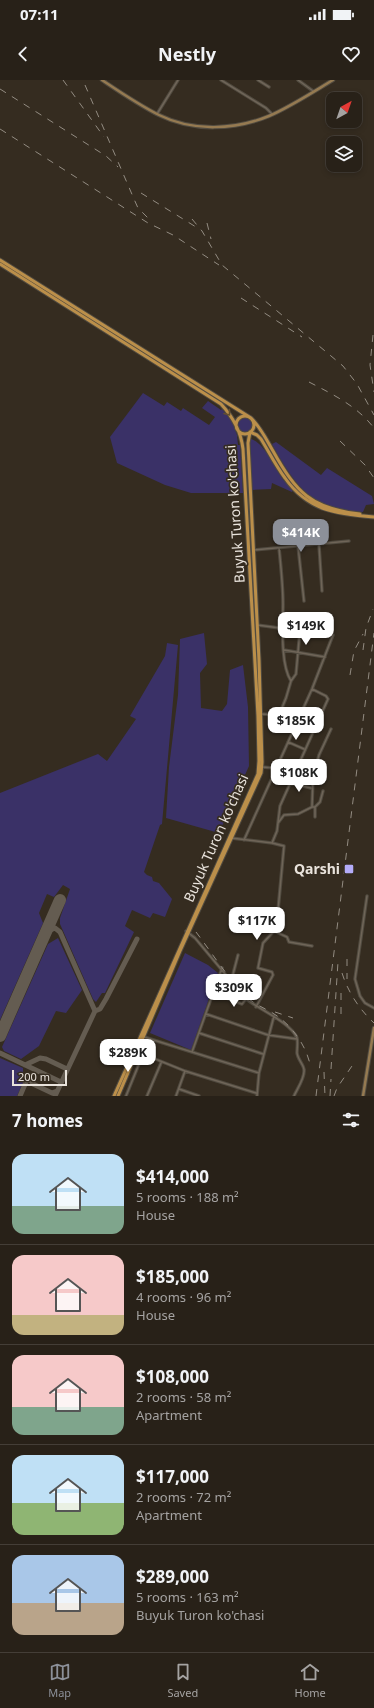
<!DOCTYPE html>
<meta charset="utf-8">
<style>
:root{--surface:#282118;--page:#342e25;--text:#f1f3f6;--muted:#a5a3a2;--line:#443e37;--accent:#8c9099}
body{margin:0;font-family:"Noto Sans",sans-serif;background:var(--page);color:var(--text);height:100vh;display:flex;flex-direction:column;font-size:15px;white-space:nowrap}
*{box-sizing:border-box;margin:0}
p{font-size:13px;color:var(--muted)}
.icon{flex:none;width:22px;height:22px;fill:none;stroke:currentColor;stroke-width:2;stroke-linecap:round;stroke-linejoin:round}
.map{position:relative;height:1016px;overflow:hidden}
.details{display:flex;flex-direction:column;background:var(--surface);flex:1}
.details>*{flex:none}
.needle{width:26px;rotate:40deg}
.controls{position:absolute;left:326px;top:12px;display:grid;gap:8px}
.controls a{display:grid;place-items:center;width:36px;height:36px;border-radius:8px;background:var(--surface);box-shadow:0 2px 6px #0003,0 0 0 1px var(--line);font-size:20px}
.scale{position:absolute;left:12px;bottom:10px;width:55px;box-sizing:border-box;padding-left:4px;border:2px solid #e9e3dc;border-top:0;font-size:11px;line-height:14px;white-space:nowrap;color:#e9e3dc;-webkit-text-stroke:3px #352c20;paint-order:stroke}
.price{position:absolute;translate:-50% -34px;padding:0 9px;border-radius:8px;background:#fff;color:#222;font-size:13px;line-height:26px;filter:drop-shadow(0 1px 2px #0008)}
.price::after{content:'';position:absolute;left:50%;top:24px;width:12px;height:9px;margin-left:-6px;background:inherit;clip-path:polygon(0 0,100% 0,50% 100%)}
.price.selected{background:var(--accent);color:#fff}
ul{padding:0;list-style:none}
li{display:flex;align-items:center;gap:12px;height:100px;padding:0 12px}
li+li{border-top:1px solid var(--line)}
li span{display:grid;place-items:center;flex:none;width:112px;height:80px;border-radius:12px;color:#555}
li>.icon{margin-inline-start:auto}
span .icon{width:48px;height:48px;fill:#fffc;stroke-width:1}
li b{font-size:17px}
h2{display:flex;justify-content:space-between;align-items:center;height:48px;padding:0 12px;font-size:17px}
.status{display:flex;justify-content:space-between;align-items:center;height:28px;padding:0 20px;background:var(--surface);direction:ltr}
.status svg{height:11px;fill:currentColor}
header{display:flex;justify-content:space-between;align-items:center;height:52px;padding:0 12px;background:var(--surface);font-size:18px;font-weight:700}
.menu{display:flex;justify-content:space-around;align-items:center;height:56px;border-top:1px solid var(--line);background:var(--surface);font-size:11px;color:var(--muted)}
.menu a{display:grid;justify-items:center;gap:2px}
.menu .selected{color:var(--accent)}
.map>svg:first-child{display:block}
.green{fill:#3a3167}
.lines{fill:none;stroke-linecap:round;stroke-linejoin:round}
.taxiway{stroke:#645c51;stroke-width:5}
.runway{stroke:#645c51;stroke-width:12}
.street-casing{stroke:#514b40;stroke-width:3.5}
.secondary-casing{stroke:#514b40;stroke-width:4.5}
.primary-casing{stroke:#514b40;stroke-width:5}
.street{stroke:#6f6558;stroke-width:1.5}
.secondary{stroke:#957a51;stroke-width:2.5}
.primary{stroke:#bb8f4a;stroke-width:3}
.rail{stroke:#938c82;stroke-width:1;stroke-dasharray:7 7;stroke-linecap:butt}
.oneway{stroke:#644f2f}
.poi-dot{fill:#b4acf9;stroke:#352c20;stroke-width:1.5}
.labels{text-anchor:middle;stroke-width:3.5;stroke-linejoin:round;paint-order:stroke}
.street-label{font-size:14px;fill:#e9e3dc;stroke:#352c20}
.poi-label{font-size:14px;font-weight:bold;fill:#e9e3dc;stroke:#352c20;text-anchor:end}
</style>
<div class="status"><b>07:11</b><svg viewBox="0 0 49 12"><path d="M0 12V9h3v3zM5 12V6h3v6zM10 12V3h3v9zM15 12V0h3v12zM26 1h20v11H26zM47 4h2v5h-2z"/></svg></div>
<header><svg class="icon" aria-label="back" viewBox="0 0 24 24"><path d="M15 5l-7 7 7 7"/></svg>Nestly<svg class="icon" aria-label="heart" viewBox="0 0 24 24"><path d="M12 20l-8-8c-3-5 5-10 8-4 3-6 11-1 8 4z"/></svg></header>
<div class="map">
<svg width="374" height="1016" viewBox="0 0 374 1016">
<rect width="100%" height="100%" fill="#352c20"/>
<path class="green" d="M143 313 164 326 167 322 181 331 183 328 209 345 215 337 202 328 208 321 221 330 222 329 232 341 237 355 238 365H240L243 413H191L165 405 117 383 110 357Z
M238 345a7 7 0 1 1 14 0a7 7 0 1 1-14 0Z
M251 359C264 363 274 386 282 398 285 402 289 406 293 410L292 412 272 403 271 409 251 410 250 360Z
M276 362 321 395 327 388 372 416 374 424 366 425 363 432C355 431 346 432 338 430 305 422 287 392 272 364Z
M204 553 207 584 200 593 201 628 222 631 227 624 230 590 243 585 248 627 249 686 219 753 166 738 169 687 178 615 180 559Z
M167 563 178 565 162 744 160 745 144 792 147 795 152 797 153 801 159 803 172 819 165 837 153 833 150 838 132 830 125 846 134 852 105 913H102L96 922 93 919 60 844V838L70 809 63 805 54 817 47 814 39 833 43 843 0 940V713L98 674 107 681 136 639 130 636 165 576Z
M58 858 82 910 66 933 56 931 39 966 21 979 4 971 2 967 48 864Z
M185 873 208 885 218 893 191 970 150 953Z
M0 978 23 988V1003L17 1016H0Z"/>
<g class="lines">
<path class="taxiway" d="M46 852 55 848 60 852 95 931
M0 973 61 1002
M25 985 40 978 46 979 67 989
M28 995 33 1004 52 1013 57 1011
M20 1016 29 995
M55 1016 95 931 100 929 106 919 137 859"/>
<path class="runway" d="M0 956 60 820"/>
<g class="street-casing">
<path id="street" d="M221 0 266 28 272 34
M258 0 269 7
M298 0 313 11
M157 34 178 0
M319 465 322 511
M298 466 304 521
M279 468C281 487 283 506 283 524 283 544 280 584 291 601
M253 470 349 461
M284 570 325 577
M261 634 279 635 296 645 313 651
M279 635 286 618 291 601 296 594 300 550
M288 662 304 669
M262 687 274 688 292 697
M290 703 311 708
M315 727 320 722 323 711
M315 737V727H312L313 697 319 675 331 649
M278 743 284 735 298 734 312 727
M231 758 272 763 284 766 276 852 287 857 289 862 312 866
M244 760 312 609 333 555 257 545
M272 763 277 751 280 726 328 619 326 616 312 609
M367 816 355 899 360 916 365 923 374 928
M186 851 195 858 246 919C259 929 291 943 297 958 298 962 297 969 297 973 298 980 304 985 304 990 305 998 297 1009 294 1016
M231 902 238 875
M213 913 242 924 246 919
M256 927 273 895 272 892 258 888 263 863 275 850
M206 934 268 955 297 959
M199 953 263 974
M144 957 259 993
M138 972 185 991 256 1013
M192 972 222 888
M179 1009 199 1016
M126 1016 143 974
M147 1016 161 983
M176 1016 185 991
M257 1016 259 993 274 936"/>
</g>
<g class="secondary-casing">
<path id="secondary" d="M102 0C120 12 139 25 159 35 193 52 235 50 269 36 290 27 313 12 333 0
M363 1016 374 948"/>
</g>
<g class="primary-casing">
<path id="primary" d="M0 180 251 338C261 348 266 359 273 371 296 412 311 429 360 434
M0 184 221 324C233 337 241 352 243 369L258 636 259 681 258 694 114 1016
M236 345a9 9 0 1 1 18 0a9 9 0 1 1-18 0Z
M118 1016 180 871 261 693 262 682 259 580 248 363 250 352 257 355 261 359C269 372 276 386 285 398 308 431 337 434 374 437"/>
</g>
<use href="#street" class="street"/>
<use href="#secondary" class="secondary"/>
<use href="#primary" class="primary"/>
<path class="rail" d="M63 0 104 57
M85 5 134 119 138 128 149 139
M0 9 106 76 118 87
M0 49 148 143 173 155 219 185
M141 113 196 147
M192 139 202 151 222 185 343 286 357 304 374 335
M207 143 211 159
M241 218 302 257
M373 255 370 285 374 312
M309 302C334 315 357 326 374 348
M340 361 365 385 374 398
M363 570 366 548 373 529
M350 595 354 571 363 554
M196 852C212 873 227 897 245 915 252 923 262 927 271 932 290 943 305 963 310 984
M347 879V899
M342 893C348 912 359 929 374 943
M341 913V935
M275 932 293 938
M331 989 338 882
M324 992 325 1016
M316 1016 374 553
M330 1016 331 999
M334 1016 337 1008 354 983"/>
</g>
<defs><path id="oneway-chevron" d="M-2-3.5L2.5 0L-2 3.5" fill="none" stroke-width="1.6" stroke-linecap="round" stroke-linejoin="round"/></defs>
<use class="oneway" href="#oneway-chevron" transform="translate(228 333) rotate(52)"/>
<rect class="poi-dot" x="344" y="784" width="10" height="10" rx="2"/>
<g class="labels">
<g class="street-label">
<text transform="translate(235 434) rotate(-94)" y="5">Buyuk Turon ko'chasi</text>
<text transform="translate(216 758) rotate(-66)" y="5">Buyuk Turon ko'chasi</text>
</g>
<g class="poi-label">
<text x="340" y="794">Qarshi</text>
</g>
</g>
</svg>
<div class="controls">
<a><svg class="needle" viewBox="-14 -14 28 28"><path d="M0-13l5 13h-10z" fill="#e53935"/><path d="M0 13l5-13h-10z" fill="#a5a3a2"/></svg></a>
<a><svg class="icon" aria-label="layers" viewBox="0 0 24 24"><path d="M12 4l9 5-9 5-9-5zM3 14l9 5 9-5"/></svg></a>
</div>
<div class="scale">200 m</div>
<b class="price selected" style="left:301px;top:473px">$414K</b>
<b class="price" style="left:306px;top:566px">$149K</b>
<b class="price" style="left:296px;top:661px">$185K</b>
<b class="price" style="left:299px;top:713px">$108K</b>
<b class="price" style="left:257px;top:861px">$117K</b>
<b class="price" style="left:234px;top:928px">$309K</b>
<b class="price" style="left:128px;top:993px">$289K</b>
</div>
<section class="details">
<h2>7 homes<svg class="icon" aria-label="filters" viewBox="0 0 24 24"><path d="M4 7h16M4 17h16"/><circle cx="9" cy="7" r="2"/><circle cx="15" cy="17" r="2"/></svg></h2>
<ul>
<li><span style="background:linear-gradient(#bfe0f5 65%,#7fa58c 0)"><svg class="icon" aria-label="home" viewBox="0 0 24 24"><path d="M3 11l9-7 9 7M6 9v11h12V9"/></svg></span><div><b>$414,000</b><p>5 rooms · 188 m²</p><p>House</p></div></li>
<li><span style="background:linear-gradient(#f6c9c9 75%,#c2b280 0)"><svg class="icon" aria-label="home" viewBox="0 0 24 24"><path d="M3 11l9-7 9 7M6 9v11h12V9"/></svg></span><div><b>$185,000</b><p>4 rooms · 96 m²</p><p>House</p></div></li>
<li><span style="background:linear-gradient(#f6c9c9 65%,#7fa58c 0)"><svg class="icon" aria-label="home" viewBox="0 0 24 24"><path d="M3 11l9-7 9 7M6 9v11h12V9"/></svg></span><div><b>$108,000</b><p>2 rooms · 58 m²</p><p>Apartment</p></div></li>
<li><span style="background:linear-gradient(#bfe0f5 60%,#8fb573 0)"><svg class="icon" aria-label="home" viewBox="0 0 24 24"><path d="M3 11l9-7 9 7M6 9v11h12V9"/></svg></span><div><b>$117,000</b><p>2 rooms · 72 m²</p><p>Apartment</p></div></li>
<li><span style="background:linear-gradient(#a9c7e8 60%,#b9a48a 0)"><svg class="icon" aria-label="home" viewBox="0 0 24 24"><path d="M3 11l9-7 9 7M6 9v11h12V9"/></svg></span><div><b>$289,000</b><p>5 rooms · 163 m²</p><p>Buyuk Turon ko'chasi</p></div></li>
</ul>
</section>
<nav class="menu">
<a class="selected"><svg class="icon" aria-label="map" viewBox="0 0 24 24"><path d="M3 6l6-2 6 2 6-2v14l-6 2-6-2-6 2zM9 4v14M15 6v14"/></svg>Map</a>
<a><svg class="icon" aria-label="saved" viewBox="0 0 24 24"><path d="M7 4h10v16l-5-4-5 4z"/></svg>Saved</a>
<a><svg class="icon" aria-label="home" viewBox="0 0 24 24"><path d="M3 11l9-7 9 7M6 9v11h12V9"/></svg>Home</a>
</nav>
